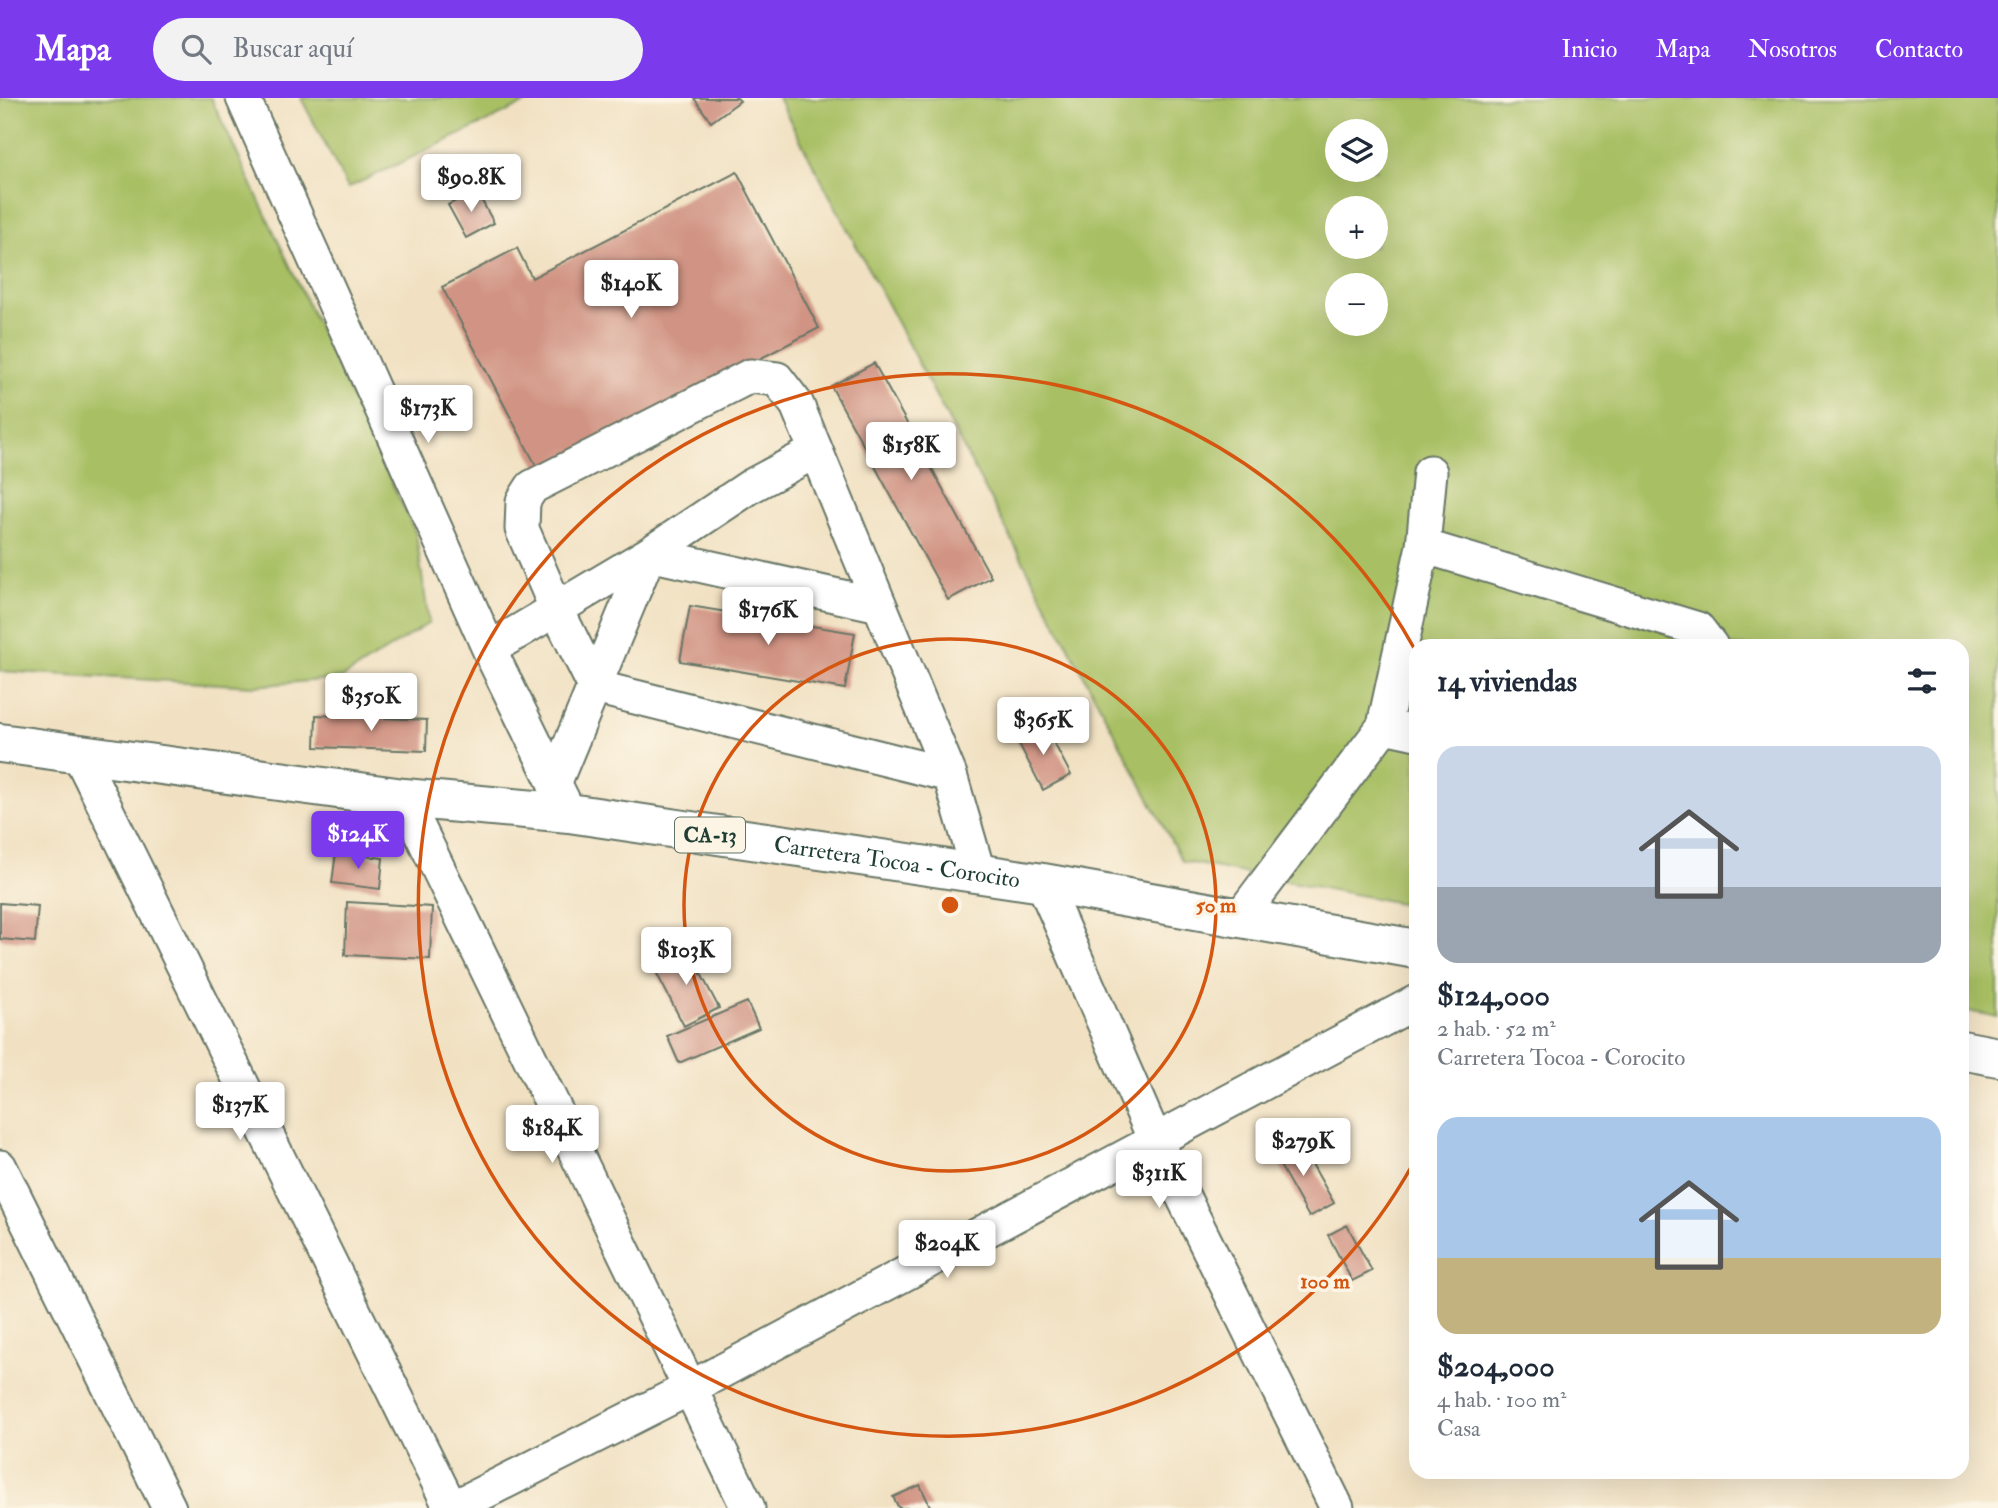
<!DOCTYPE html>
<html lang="es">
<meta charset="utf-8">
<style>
:root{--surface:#fff;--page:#f2f2f3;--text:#1f2937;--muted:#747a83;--accent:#7c3aed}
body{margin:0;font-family:"IM FELL Double Pica",serif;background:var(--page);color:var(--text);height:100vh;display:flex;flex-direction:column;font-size:26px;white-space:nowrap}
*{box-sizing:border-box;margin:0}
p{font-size:23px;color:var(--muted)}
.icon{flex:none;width:38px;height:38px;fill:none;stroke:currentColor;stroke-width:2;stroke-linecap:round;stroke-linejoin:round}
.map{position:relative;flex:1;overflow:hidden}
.drawer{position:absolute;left:1409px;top:541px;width:560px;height:840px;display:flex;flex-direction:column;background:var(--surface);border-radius:21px;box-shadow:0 7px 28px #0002}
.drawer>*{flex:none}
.controls{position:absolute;left:1325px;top:21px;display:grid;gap:14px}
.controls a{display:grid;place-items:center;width:63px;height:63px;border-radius:50%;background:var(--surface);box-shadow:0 7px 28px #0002;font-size:35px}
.price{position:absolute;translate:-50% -60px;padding:0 16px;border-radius:7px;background:#fff;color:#222;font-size:23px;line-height:46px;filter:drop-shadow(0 2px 4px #0008)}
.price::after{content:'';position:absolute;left:50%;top:42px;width:21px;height:16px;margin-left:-10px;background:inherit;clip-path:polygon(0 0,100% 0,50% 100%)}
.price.on{background:var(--accent);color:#fff}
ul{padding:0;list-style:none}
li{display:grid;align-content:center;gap:14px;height:371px;padding:0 28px}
li span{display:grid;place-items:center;height:217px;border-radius:21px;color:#555}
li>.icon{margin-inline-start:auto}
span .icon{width:126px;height:126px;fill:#fffc;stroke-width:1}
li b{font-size:30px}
h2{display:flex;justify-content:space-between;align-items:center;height:84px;padding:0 28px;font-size:30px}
header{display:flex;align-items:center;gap:42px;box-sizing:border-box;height:98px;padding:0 35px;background:var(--accent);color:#fff}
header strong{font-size:33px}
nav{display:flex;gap:38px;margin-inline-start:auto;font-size:24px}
.search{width:490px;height:63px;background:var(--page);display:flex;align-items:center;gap:18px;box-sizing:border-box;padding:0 24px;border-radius:38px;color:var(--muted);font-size:26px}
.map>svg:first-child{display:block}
.green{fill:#a8bf64;stroke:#647e4c;stroke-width:2;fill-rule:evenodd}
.building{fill:#d19484}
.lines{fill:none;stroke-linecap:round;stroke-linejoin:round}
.minor-casing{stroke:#687666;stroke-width:37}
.major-casing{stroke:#687666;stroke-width:42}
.minor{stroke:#fff;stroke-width:33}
.major{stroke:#fff;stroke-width:38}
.ring{fill:none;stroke:#d45610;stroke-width:3.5}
.labels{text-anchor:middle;stroke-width:7;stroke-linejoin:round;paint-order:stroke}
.shield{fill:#fcf5e5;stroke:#617469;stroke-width:2}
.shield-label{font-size:21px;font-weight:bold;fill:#1f3d34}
.street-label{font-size:23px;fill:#1f3d34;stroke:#fcf5e5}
.centre{fill:#d45610;stroke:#fcf5e5;stroke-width:3.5}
.ring-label{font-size:21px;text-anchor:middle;font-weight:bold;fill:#d45610;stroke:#fcf5e5;stroke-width:7;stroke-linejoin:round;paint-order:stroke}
</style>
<header>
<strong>Mapa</strong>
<div class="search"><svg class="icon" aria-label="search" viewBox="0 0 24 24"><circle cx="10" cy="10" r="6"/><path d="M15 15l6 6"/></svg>Buscar aquí</div>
<nav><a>Inicio</a><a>Mapa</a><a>Nosotros</a><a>Contacto</a></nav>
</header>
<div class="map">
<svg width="1998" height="1410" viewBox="0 0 1998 1410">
<rect width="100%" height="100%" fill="#fcf5e5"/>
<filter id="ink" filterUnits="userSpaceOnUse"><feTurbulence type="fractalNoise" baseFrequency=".0143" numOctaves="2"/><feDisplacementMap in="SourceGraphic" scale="14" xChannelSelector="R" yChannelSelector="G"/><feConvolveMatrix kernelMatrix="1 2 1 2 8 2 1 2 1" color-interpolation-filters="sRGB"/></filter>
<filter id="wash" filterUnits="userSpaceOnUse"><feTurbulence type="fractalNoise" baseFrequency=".00686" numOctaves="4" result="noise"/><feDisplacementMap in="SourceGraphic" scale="28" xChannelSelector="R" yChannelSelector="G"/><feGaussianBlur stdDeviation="1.57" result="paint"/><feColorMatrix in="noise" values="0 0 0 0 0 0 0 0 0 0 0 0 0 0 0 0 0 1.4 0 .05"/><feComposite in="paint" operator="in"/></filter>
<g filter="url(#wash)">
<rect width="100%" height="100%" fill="#f1e1c2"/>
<path class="green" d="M0 0H211L416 436 429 525 342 580 254 588 0 573Z
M301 0H536L348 90Z
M778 0H1998V919L1962 912V548H1416V808L1182 763ZM1337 33H1376V72H1337ZM1337 110H1376V149H1337ZM1337 187H1376V226H1337Z"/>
<g id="blocks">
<path class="building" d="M694 0H737L740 3 711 24Z
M737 74 819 230 540 375 442 189 517 150 532 180Z
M476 92 494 125 466 140 448 107Z
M874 265 991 479 948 502 831 288Z
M690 508 855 535 845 591 680 563Z
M316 617 427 622 426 653 315 649Z
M1044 626 1071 677 1043 692 1016 640Z
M336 754 383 760 380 791 332 785Z
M347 804 432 809 430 861 345 857Z
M0 805 38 808 35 844 0 841Z
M688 851 719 910 684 928 653 868Z
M747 904 759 930 679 965 667 938Z
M1298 1041 1334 1105 1309 1119 1273 1055Z
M1347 1127 1372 1173 1352 1183 1328 1137Z
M920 1387 931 1410H899L893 1399Z"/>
</g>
</g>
<g filter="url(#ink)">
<use href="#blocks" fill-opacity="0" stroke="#687666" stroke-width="2"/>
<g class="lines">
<g class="minor-casing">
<path id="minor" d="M243 0 489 551 569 715
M1423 448 1698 531 1711 548
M489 551 649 456 879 507
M1384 628 1423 448 1430 374
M78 654 451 1410
M950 677 595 589 557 512 522 431 523 403 532 389 750 278 777 281 797 307 950 677 979 777
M554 686 649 456 751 388 816 353
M404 700 748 1410
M1043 785 1154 1040 1337 1410
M1241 818 1384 628 1416 635
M0 1069 169 1410
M453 1410 690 1290 1416 904"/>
</g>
<g class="major-casing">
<g id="major">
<path id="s1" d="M0 645 404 700 569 715 1043 785 1416 851"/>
<path d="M1962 952 1998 959"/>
</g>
</g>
<use href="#minor" class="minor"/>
<use href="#major" class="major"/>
</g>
</g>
<g class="ring">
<circle cx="950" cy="807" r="266"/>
<path d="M1414 1064A531 531 0 1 1 1414 550"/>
</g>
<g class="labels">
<rect class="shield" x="675" y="719.5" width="70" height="35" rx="5"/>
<g class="shield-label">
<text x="710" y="744">CA-13</text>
</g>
<g class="street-label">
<text dy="8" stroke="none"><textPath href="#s1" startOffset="905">Carretera Tocoa - Corocito</textPath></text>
</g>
</g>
<circle cx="950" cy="807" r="10" class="centre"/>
<g class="ring-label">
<text x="1216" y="814">50 m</text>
<text x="1325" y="1190">100 m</text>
</g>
</svg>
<div class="controls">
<a><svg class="icon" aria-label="layers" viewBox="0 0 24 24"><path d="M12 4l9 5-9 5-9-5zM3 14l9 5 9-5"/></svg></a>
<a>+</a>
<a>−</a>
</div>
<b class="price" style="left:471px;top:116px">$90.8K</b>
<b class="price" style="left:631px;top:222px">$140K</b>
<b class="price" style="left:428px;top:347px">$173K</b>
<b class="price" style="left:911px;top:384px">$158K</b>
<b class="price" style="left:768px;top:549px">$176K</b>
<b class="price" style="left:371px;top:635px">$350K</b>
<b class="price" style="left:1043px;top:659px">$365K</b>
<b class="price on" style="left:358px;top:773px">$124K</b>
<b class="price" style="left:686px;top:889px">$103K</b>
<b class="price" style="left:240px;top:1044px">$137K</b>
<b class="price" style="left:552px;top:1067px">$184K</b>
<b class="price" style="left:1303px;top:1080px">$279K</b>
<b class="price" style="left:1159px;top:1112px">$311K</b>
<b class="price" style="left:947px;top:1182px">$204K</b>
<section class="drawer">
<h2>14 viviendas<svg class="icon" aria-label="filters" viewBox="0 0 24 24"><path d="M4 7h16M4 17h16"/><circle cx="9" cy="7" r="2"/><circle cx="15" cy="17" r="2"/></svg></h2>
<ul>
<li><span style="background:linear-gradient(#c9d6e8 65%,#9aa5b1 0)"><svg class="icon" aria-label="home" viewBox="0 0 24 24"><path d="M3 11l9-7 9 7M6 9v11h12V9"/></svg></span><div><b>$124,000</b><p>2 hab. · 52 m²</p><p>Carretera Tocoa - Corocito</p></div></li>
<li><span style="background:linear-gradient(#a9c7e8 65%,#c2b280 0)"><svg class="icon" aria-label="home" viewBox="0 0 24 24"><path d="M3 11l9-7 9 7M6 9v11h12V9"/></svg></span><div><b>$204,000</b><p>4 hab. · 100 m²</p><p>Casa</p></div></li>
</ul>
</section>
</div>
